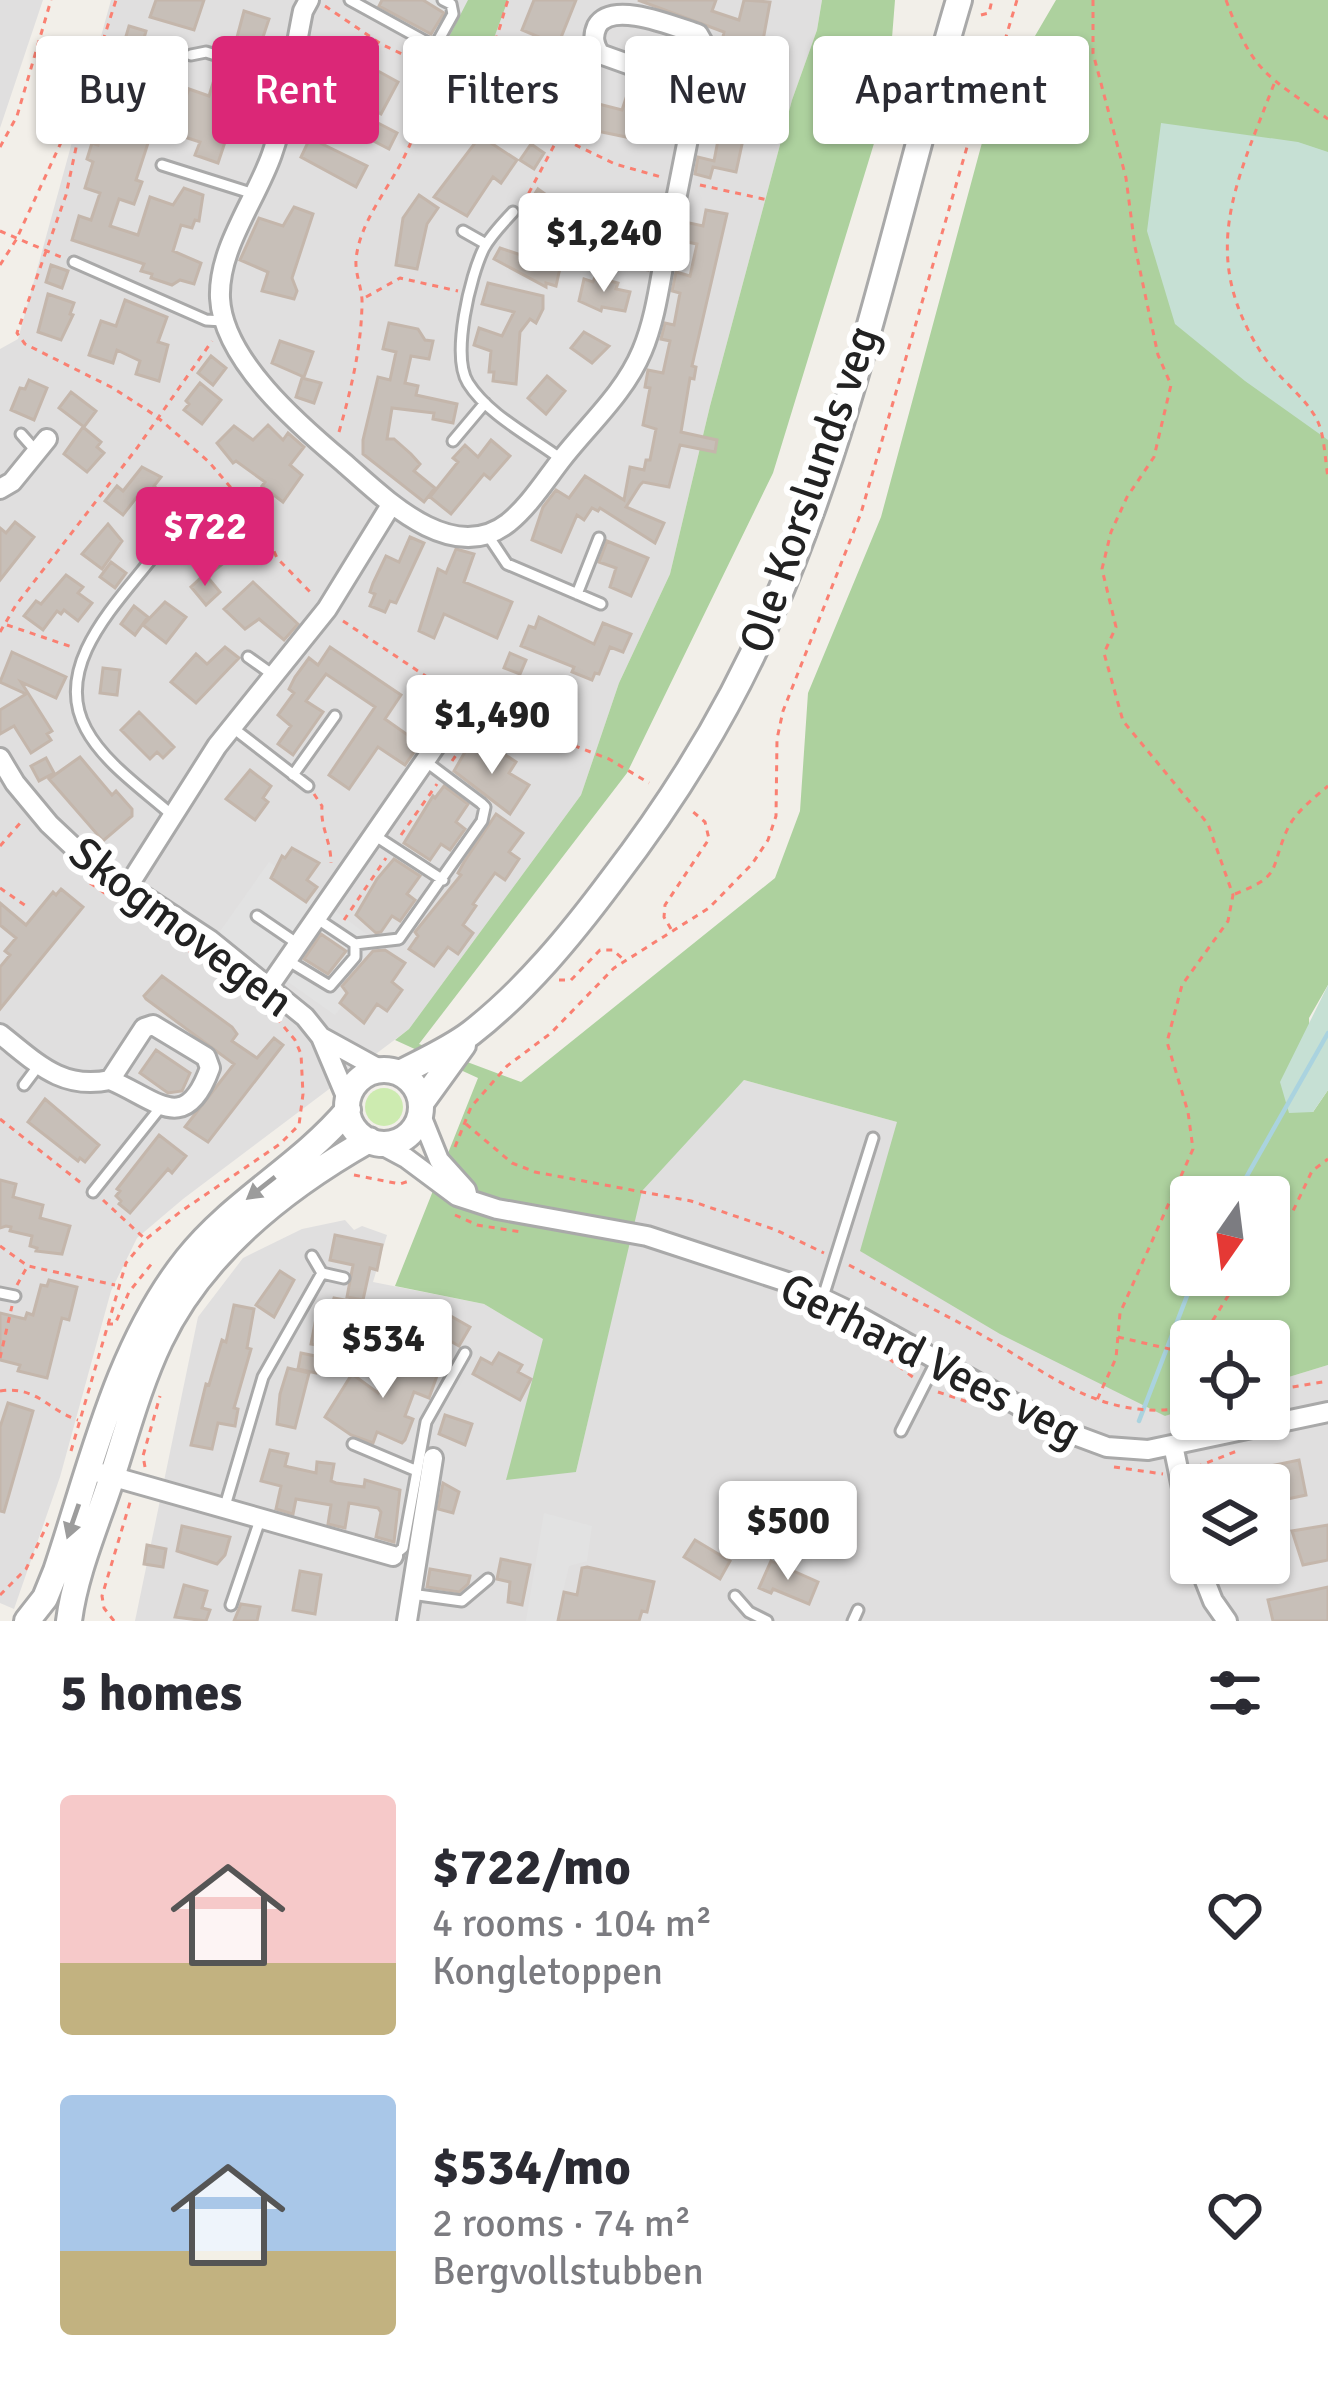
<!DOCTYPE html>
<meta charset="utf-8">
<style>
:root{--surface:#fff;--page:#f7f7f7;--text:#2b2b33;--muted:#7c7c81;--accent:#db2777}
body{margin:0;font-family:Signika,sans-serif;background:var(--page);color:var(--text);height:100vh;display:flex;flex-direction:column;font-size:45px;white-space:nowrap}
*{box-sizing:border-box;margin:0}
p{font-size:39px;color:var(--muted)}
.icon{flex:none;width:66px;height:66px;fill:none;stroke:currentColor;stroke-width:2;stroke-linecap:round;stroke-linejoin:round}
.map{position:relative;height:1621px;overflow:hidden}
.side{display:flex;flex-direction:column;background:var(--surface);flex:1}
.side>*{flex:none}
.hud{position:absolute;left:36px;top:36px;width:1257px;height:108px;display:flex;gap:24px}
.needle{width:78px;rotate:194deg}
.fabs{position:absolute;left:1170px;top:1176px;display:grid;gap:24px}
.fabs a{display:grid;place-items:center;width:120px;height:120px;border-radius:12px;background:var(--surface);box-shadow:0 3px 9px #0004;font-size:60px}
.price{position:absolute;translate:-50% -102px;padding:0 27px;border-radius:12px;background:#fff;color:#222;font-size:39px;line-height:78px;filter:drop-shadow(0 3px 6px #0008)}
.price::after{content:'';position:absolute;left:50%;top:72px;width:36px;height:27px;margin-left:-18px;background:inherit;clip-path:polygon(0 0,100% 0,50% 100%)}
.price.on{background:var(--accent);color:#fff}
ul{padding:0;list-style:none}
li{display:flex;align-items:center;gap:36px;height:300px;padding:0 60px}
li span{display:grid;place-items:center;flex:none;width:336px;height:240px;border-radius:12px;color:#555}
li>.icon{margin-inline-start:auto}
span .icon{width:144px;height:144px;fill:#fffc;stroke-width:1}
li b{font-size:51px}
h2{display:flex;justify-content:space-between;align-items:center;height:144px;padding:0 60px;font-size:51px}
.tag{padding:0 42px;border-radius:12px;background:var(--surface);box-shadow:0 3px 9px #0004;font-size:42px;line-height:108px}
.tag.on{background:var(--accent);color:#fff}
.map>svg:first-child{display:block}
.residential{fill:#e0dfdf;fill-rule:evenodd}
.grass{fill:#cdebb0}
.forest{fill:#add19e;fill-rule:evenodd}
.wetland{fill:#c6e0d4}
.parking{fill:#e2e2e2}
.lines{fill:none;stroke-linecap:round;stroke-linejoin:round}
.stream{stroke:#aad3df;stroke-width:4.5}
.building{fill:#c7bfb8;stroke:#c4b6ab;stroke-width:3}
.service-casing{stroke:#a9a9a9;stroke-width:15}
.minor-casing{stroke:#a9a9a9;stroke-width:24}
.tertiary-casing{stroke:#a9a9a9;stroke-width:30}
.path{stroke:#fa8072;stroke-width:3;stroke-dasharray:6 6;stroke-linecap:butt}
.service{stroke:#fff;stroke-width:9}
.minor{stroke:#fff;stroke-width:18}
.tertiary{stroke:#fff;stroke-width:24}
.oneway{fill:#9c9c9c}
.labels{text-anchor:middle;stroke-width:12;stroke-linejoin:round;paint-order:stroke}
.street-label{font-size:45px;fill:#222;stroke:#fff}
</style>
<div class="map">
<svg width="1328" height="1621" viewBox="0 0 1328 1621">
<rect width="100%" height="100%" fill="#f2efe9"/>
<path class="residential" d="M0 0H43L0 128Z
M111 0H456L479 76 508 0H822L817 30 792 100 710 406 670 574 619 683 581 795 409 1029 183 1199 137 1238 111 1291 60 1477 14 1609 0 1603V349L18 339Z
M744 1080 897 1122 1165 1416 1191 1408V1419H1269V1383L1328 1365V1621H135L198 1317 243 1258 302 1229 345 1220 354 1230 362 1226 387 1235 373 1282 484 1304 544 1339 576 1472 641 1191ZM1191 1485H1269V1563H1191Z"/>
<path class="grass" d="M365 1107a19 19 0 1 1 38 0a19 19 0 1 1-38 0Z"/>
<path class="forest" d="M456 0H508L480 76 435 74Z
M822 0H895L887 101 773 473 627 773 419 1044 521 1082 775 878 800 811 808 693 881 517 990 113 1056 0H1328V985L1309 1018 1313 1112 1328 1090V1365L1269 1383V1341H1191V1408L1165 1416 1000 1334 860 1251 897 1122 744 1080 642 1191 576 1472 506 1480 543 1339 484 1304 395 1286 478 1078 395 1040 409 1029 581 795 619 683 670 574 710 406 792 100 817 30ZM1191 1197H1269V1275H1191Z"/>
<path class="wetland" d="M1161 123 1298 142 1328 152V440L1245 381 1175 324 1147 231Z
M1328 985V1090L1313 1112 1289 1113 1280 1082Z"/>
<path class="parking" d="M367 0H468L439 56 360 15Z
M269 862 317 895 269 971 216 937Z
M334 910 386 949 335 1015 284 979Z
M544 1513 592 1526 587 1561 569 1566 556 1621H526Z"/>
<g class="lines">
<path class="stream" d="M1235 1197 1328 1033
M1139 1421 1195 1275"/>
</g>
<path class="building" d="M156 0H204L194 30 150 17Z
M382 0H423L444 13 431 34 379 6Z
M534 0H576L558 45 522 30Z
M638 0H716L712 11 739 20 744 0 770 2 751 106 748 109 726 104 721 130 744 135 736 172 713 167 710 178 695 174 698 157 714 161 719 135 704 132 707 116 711 96 726 98 732 72 716 69 724 32Z
M244 11 269 19 259 49 236 41Z
M129 26 146 31 141 49 124 43Z
M325 45 343 50 341 64 346 65 339 91 315 85 316 71 312 70Z
M130 47 150 53 148 63 162 68 137 136 149 140 136 180 142 182 134 204 119 199 110 226 138 235 150 197 173 205 184 188 203 195 199 221 195 220 192 228 181 225 173 251 201 263 194 284 180 280 172 285 151 278 152 274 141 271 144 264 72 240 79 216 91 220 100 193 85 188 93 162 87 159 92 143 98 145Z
M513 65 540 80 535 87 539 90 531 104 502 84Z
M378 71 398 82 381 114 358 101Z
M231 77 245 82 242 93 249 95 243 115 235 112 218 163 195 155 200 142 172 133 189 89 209 96 213 83 227 88Z
M631 83 651 89 646 110 658 113V122L650 142 554 122 533 109 540 97 579 107 581 103 590 105 591 102 622 110Z
M328 90 346 95 342 111 324 107Z
M376 122 397 133 389 149 368 138Z
M481 135 492 139 491 143 517 160 501 183 493 177 467 216 434 197Z
M310 138 367 166 356 187 301 157Z
M531 144 544 153 534 169 520 160Z
M538 189 552 199 574 205 572 211 600 218 602 210 625 211 624 216 634 218 627 246 578 228 576 237 565 238 542 229 522 214Z
M419 195 438 208 427 224 417 269 396 265 403 218Z
M294 207 313 214 292 278 297 291 294 299 262 291 268 272 240 260 259 218 283 226Z
M706 210 727 214 694 357 692 366 696 367 694 379 690 378 681 432 717 440 715 452 680 445 669 487 643 482 640 485 626 507 664 523 655 543 600 508 598 511 592 508 584 520 577 515 561 552 532 540 543 507 556 490 569 498 585 476 624 500 630 467 644 470 646 460H650L656 429 643 425 650 388 645 387 648 370 663 373 670 341 661 339 665 323 674 325 680 293 672 291 676 272 690 276 697 244 682 241 685 222 703 226Z
M630 247 652 252 648 270 625 265Z
M500 248 560 268 556 286 546 283V287L494 259Z
M51 265 68 271 62 288 46 282Z
M595 277 618 283 616 289 630 292 625 311 602 307 601 311 579 301 584 279 593 282Z
M488 283 543 296V309L536 323 530 319 520 332 516 384 493 381 494 372H489L491 351 474 345 479 328 502 336 514 312 482 304Z
M48 294 74 303 70 314 73 315 61 340 38 332Z
M125 300 167 317 158 342 168 345 159 381 136 374 140 361 117 350 113 363 89 355 101 321 116 326Z
M389 323 418 329 425 340 433 341 429 359 411 356 405 383 418 386 416 395 457 404 453 423 433 419 434 413 392 408 387 439H394L411 454 420 464 414 471 435 488 424 502 363 454V440L378 377 390 380 396 352 383 349Z
M584 332 609 346 592 363 571 348Z
M280 341 313 352 304 377 272 363Z
M211 356 226 368 213 385 198 373Z
M547 376 565 391 546 414 528 398Z
M302 378 321 383 314 403 296 397Z
M29 380 47 388 34 420 11 410 20 388 25 389Z
M200 383 221 400 202 424 184 410 189 404 186 401Z
M71 392 96 411 84 427 59 408Z
M268 425 283 440 288 433 304 447 290 465 302 475 283 502 262 486 265 482 236 461 233 463 217 443 234 426 253 440Z
M83 427 101 442 97 447 104 453 87 472 64 454Z
M491 440 510 456 490 479 484 474 451 514 430 497 458 462 453 458 465 445 478 457Z
M142 467 161 477 154 486 167 498 159 508 148 500 144 505 136 498 123 515 105 501 117 486 123 491Z
M15 522 34 537 0 580V528L6 533Z
M108 524 122 541 102 569 82 554Z
M208 527 230 558 210 574 186 545Z
M410 537 424 543 396 603 390 601 385 612 370 606 375 594 370 592 373 583 386 556 399 562Z
M607 541 648 558 631 596 610 587 616 568 599 562Z
M456 549 474 554 464 582 512 602 497 638 444 614 434 638 419 631 438 569 446 573Z
M111 562 126 573 115 588 100 577Z
M205 574 220 592 206 605 191 587Z
M66 575 83 587 78 593 92 603 78 621 64 610 61 614 57 611 43 630 24 616 36 601 41 604Z
M253 582 298 624 284 640 259 619 245 629 224 609Z
M165 602 186 617 166 643 143 625Z
M134 606 148 617 135 635 121 624Z
M539 617 594 644 603 623 631 634 623 652 610 647 599 674 595 673 592 680 572 672 574 667 521 646 529 626 535 628Z
M225 647 239 658 196 703 171 682 196 654 207 664Z
M330 647 401 695 385 719 409 736 430 707 441 714 405 765 378 747 349 789 329 775 375 707 326 674 306 701 323 712 293 755 278 744 291 726 278 715 294 693 289 689 295 677 309 658 318 665Z
M12 652 66 677 56 698 21 682 52 731 47 734 51 740 31 753 14 726 0 734V710L26 694 0 682Z
M510 653 526 660 520 674 504 668Z
M103 668 120 670 117 695 100 693Z
M139 712 174 747 163 758 157 752 150 759 121 730Z
M469 745 488 758 495 748 516 762 509 773 529 785 510 814 454 771Z
M80 757 112 795 116 791 132 809V816L103 841 49 779Z
M46 758 54 773 39 781 31 766Z
M250 770 271 786 263 798 268 802 255 820 226 799Z
M444 786 468 804 456 822 465 829 450 850 441 844 430 860 404 843 433 796 435 798Z
M496 814 523 833 509 852 519 859 505 880 495 873 473 904 476 906 463 925 473 933 458 954 448 947 434 966 409 949 418 936 415 932 461 875 458 873 464 862Z
M292 848 319 863 307 880 317 887 306 902 271 878 282 856 285 858Z
M394 859 420 876 407 894 415 900 400 921 392 916 381 932 376 933 356 915 377 879Z
M61 889 83 907 0 1009V967L10 955 5 951 16 938 0 925V903L26 925 53 892 56 895Z
M321 934 346 951 328 974 304 959Z
M385 950 405 963 392 982 402 990 387 1011 377 1004 364 1023 340 1003 347 993 342 986 373 951Z
M162 976 232 1027 237 1034 232 1041 257 1058 274 1038 283 1045 208 1142 185 1127 234 1064 146 999 144 996Z
M156 1050 190 1073 182 1091 168 1093 140 1073Z
M45 1099 99 1145 85 1162 80 1158 78 1161 28 1122Z
M159 1135 186 1156 172 1173 168 1169 130 1213 119 1204 121 1201 116 1196 120 1191 117 1189Z
M0 1180 16 1184 13 1197 43 1205 40 1218 70 1226 62 1254 36 1251 37 1248 30 1246 32 1236 10 1231 11 1227 6 1226 0 1228Z
M335 1235 382 1245 377 1270 370 1268 363 1300 347 1297 353 1265 330 1260Z
M280 1271 294 1280 274 1317 256 1305Z
M49 1280 77 1287 69 1320 62 1318 47 1378 18 1371 20 1365 0 1360V1313L25 1319 27 1313 33 1315 41 1285 47 1286Z
M334 1298 355 1302 345 1350 311 1344 315 1323 326 1326Z
M234 1305 254 1309 247 1348 251 1349 234 1408 238 1409 235 1426 218 1423 212 1449 191 1445 206 1384 209 1385 222 1340 226 1342Z
M449 1315 470 1327 459 1346 438 1334Z
M397 1347 414 1354 410 1362 438 1373 429 1398 414 1392 405 1416 413 1419 405 1440 402 1443 377 1432 373 1443 351 1435 325 1417 352 1374 378 1393Z
M301 1353 320 1357 316 1373 298 1369Z
M499 1353 522 1365 518 1372 531 1379 520 1400 473 1374 481 1358 492 1364Z
M288 1368 309 1373 295 1428 277 1424 280 1394Z
M8 1403 33 1411 4 1512 0 1511V1427Z
M445 1415 472 1424 465 1445 439 1434Z
M270 1450 288 1454 285 1466 289 1467 316 1473 317 1462 334 1464 331 1481 336 1483 364 1487 365 1480 400 1490 394 1542 376 1537 381 1512 378 1508 349 1503 345 1528 328 1524 331 1505 296 1499 293 1514 276 1509 281 1486 261 1481Z
M1299 1460 1306 1495 1269 1503V1485H1206V1479Z
M443 1483 459 1492 453 1513 438 1509Z
M1328 1525V1560L1303 1565 1292 1531Z
M182 1526 230 1537 225 1555 217 1564 177 1551Z
M695 1540 730 1561 720 1579 684 1557Z
M147 1545 166 1549 163 1567 144 1564Z
M501 1559 530 1565 522 1605 508 1602 510 1582 497 1579Z
M771 1561 818 1582 809 1604 773 1589 771 1593 759 1588Z
M1223 1563H1280L1281 1569 1226 1581Z
M587 1567 654 1582 647 1612 642 1611 639 1621H558L564 1592 577 1595 582 1568Z
M430 1569 470 1576 468 1584 459 1592 427 1587Z
M300 1571 321 1575 315 1614 293 1610Z
M184 1585 207 1591 202 1608 210 1610 206 1621 175 1617Z
M1328 1587V1621H1273L1268 1600Z
M241 1604 260 1607 257 1621H234Z"/>
<g class="lines">
<g class="service-casing">
<path id="service" d="M350 0 430 44 438 41 453 14 451 4 443 0
M191 55 206 52 289 78
M285 109 361 124
M162 165 254 194
M513 212C503 223 491 235 484 248 470 276 451 356 468 383 488 415 532 437 561 459
M463 231 486 244
M74 262 206 320 223 321
M21 434 36 451
M453 441 485 403
M487 534 507 564 601 604
M159 549C123 598 50 663 86 729 104 763 144 790 172 815
M577 594 599 538
M248 657 276 677
M233 728 308 786
M293 775 335 716
M374 835 443 880
M257 916 298 944
M355 944 399 939 482 821 485 807 481 803 425 761
M287 960 330 986 355 957V944L316 918
M24 1085 39 1065
M93 1192 160 1108
M312 1256 322 1273
M0 1293 15 1296
M823 1297 873 1138
M901 1431 937 1360
M353 1444 417 1471
M225 1506 263 1377 322 1273 344 1278
M393 1556 403 1548 426 1422 465 1353
M411 1594 462 1601 488 1579
M735 1596 749 1612 767 1621
M231 1605 260 1520
M853 1621 858 1610"/>
</g>
<g class="minor-casing">
<path id="minor" d="M309 0 303 11C293 59 288 108 272 154 256 200 218 248 220 298 223 360 299 425 343 462 383 497 451 567 508 523 529 506 544 482 561 460 588 425 624 394 642 351 656 318 660 280 667 245 680 179 693 114 706 48L698 34C673 26 612 0 597 26 592 37 594 45 600 54L698 89
M0 489 12 482 47 439
M0 758 15 783 49 824 84 857 210 940 305 1017 321 1037 348 1101
M127 888 217 746 327 609 391 505
M270 985 456 716
M0 1034C37 1063 61 1090 110 1080 156 1099 185 1137 210 1068L206 1057 153 1025 144 1028 110 1080
M321 1037 381 1070
M420 1113 439 1160 466 1190 468 1198
M378 1143 406 1158 457 1196 497 1209 647 1236 790 1283 851 1312 1064 1431 1107 1447 1148 1450 1328 1412
M1173 1445 1191 1531
M100 1473 393 1556
M1198 1563 1213 1601 1227 1621
M407 1621 433 1458"/>
</g>
<g class="tertiary-casing">
<path id="tertiary" d="M347 1107a37 37 0 1 1 74 0a37 37 0 1 1-74 0Z
M400 1073C423 1061 450 1049 471 1033 525 991 571 935 612 880 675 798 729 711 770 616 856 420 898 205 959 0
M421 1103 463 1045
M27 1621 45 1598 56 1571C91 1467 117 1347 187 1259 233 1201 300 1167 348 1110
M69 1621C75 1573 96 1526 111 1480 126 1434 139 1385 160 1341 202 1253 286 1187 369 1140"/>
</g>
<path class="path" d="M1093 0V53L1126 178 1135 247 1158 355 1171 385 1154 457 1127 497 1111 532 1102 569 1116 627 1104 653 1123 721 1208 824 1233 895 1228 921 1182 985 1167 1042 1188 1112 1193 1149 1120 1313 1116 1358 1097 1400
M1226 0C1253 74 1267 75 1328 119
M325 6 381 44 440 72 462 76 486 95 559 137 615 164 661 177
M981 15 989 13 992 0
M92 75 116 0
M464 76C495 63 498 29 508 0
M91 77 66 195 17 333 25 344 113 388 156 416 209 462 261 523 277 558 313 595
M1274 84C1235 186 1197 256 1264 357 1279 379 1307 398 1318 422 1325 438 1325 461 1328 477
M0 147 17 116 51 0
M700 185 768 200
M523 204 558 138
M0 231 61 257
M0 265 16 240 88 84
M366 297 400 278 458 291
M339 432C351 390 361 349 362 305 363 290 355 275 356 260 359 221 392 185 407 151 419 126 427 99 439 74
M343 621 460 699
M7 625 72 647
M0 632 16 605 137 448 212 341
M473 707 609 759 649 783
M452 761 484 715
M314 794 322 806C320 827 331 841 331 863
M401 835 437 784
M0 846 21 822
M90 883 216 969
M0 888 26 906
M1235 894C1283 875 1269 871 1287 830 1295 812 1314 798 1328 786
M344 920 386 858
M671 929 664 917 665 905 709 839 705 822 692 811
M559 980H571L600 950H613L623 959
M0 1119 81 1183
M466 1124 512 1163 535 1172 691 1201 776 1230 824 1253
M455 1147 471 1107 507 1066 551 1033 614 968 709 908 752 864 768 840 776 816 777 739 783 711 861 513 976 116 999 60 1017 0
M354 1175 400 1184 409 1181
M103 1200 144 1238
M455 1215 477 1225 521 1232
M1269 1237 1293 1211 1312 1171 1328 1159
M0 1246 28 1266 115 1285
M849 1265C892 1289 937 1310 980 1334 1053 1375 1101 1423 1191 1407
M17 1285 27 1267
M107 1324H115L129 1292 153 1262
M1118 1337 1191 1354
M1200 1341 1241 1275
M870 1344 914 1378
M0 1358 12 1306
M0 1391C36 1385 49 1411 78 1420
M1269 1391 1328 1381
M938 1392 980 1406
M71 1451 126 1263 146 1239 180 1212 280 1144 299 1125 303 1094 301 1054 295 1040 275 1016
M145 1467 143 1456 160 1396
M1114 1467 1163 1474
M1196 1467 1237 1451
M0 1595 26 1569 48 1523
M114 1621 104 1608 102 1596 131 1499"/>
<use href="#service" class="service"/>
<use href="#minor" class="minor"/>
<use href="#tertiary" class="tertiary"/>
</g>
<defs><path id="oneway-solid" d="M-6-.8H1V-3.2L6.5 0L1 3.2V.8H-6Z" transform="scale(3)"/></defs>
<g class="oneway">
<use href="#oneway-solid" transform="translate(261 1188) rotate(142)"/>
<use href="#oneway-solid" transform="translate(73 1521) rotate(109)"/>
</g>
<g class="labels">
<g class="street-label">
<text transform="translate(808 489) rotate(-71)" y="16">Ole Korslunds veg</text>
<text transform="translate(182 926) rotate(37)" y="16">Skogmovegen</text>
<text transform="translate(931 1359) rotate(27)" y="16">Gerhard Vees veg</text>
</g>
</g>
</svg>
<div class="fabs">
<a><svg class="needle" viewBox="-14 -14 28 28"><path d="M0-13l5 13h-10z" fill="#e53935"/><path d="M0 13l5-13h-10z" fill="#7c7c81"/></svg></a>
<a><svg class="icon" aria-label="locate" viewBox="0 0 24 24"><circle cx="12" cy="12" r="6"/><path d="M12 2v4M12 18v4M2 12h4M18 12h4"/></svg></a>
<a><svg class="icon" aria-label="layers" viewBox="0 0 24 24"><path d="M12 4l9 5-9 5-9-5zM3 14l9 5 9-5"/></svg></a>
</div>
<b class="price" style="left:604px;top:295px">$1,240</b>
<b class="price on" style="left:205px;top:589px">$722</b>
<b class="price" style="left:492px;top:777px">$1,490</b>
<b class="price" style="left:383px;top:1401px">$534</b>
<b class="price" style="left:788px;top:1583px">$500</b>
<div class="hud">
<a class="tag">Buy</a>
<a class="tag on">Rent</a>
<a class="tag">Filters</a>
<a class="tag">New</a>
<a class="tag">Apartment</a>
</div>
</div>
<section class="side">
<h2>5 homes<svg class="icon" aria-label="filters" viewBox="0 0 24 24"><path d="M4 7h16M4 17h16"/><circle cx="9" cy="7" r="2"/><circle cx="15" cy="17" r="2"/></svg></h2>
<ul>
<li><span style="background:linear-gradient(#f6c9c9 70%,#c2b280 0)"><svg class="icon" aria-label="home" viewBox="0 0 24 24"><path d="M3 11l9-7 9 7M6 9v11h12V9"/></svg></span><div><b>$722/mo</b><p>4 rooms · 104 m²</p><p>Kongletoppen</p></div><svg class="icon" aria-label="heart" viewBox="0 0 24 24"><path d="M12 20l-8-8c-3-5 5-10 8-4 3-6 11-1 8 4z"/></svg></li>
<li><span style="background:linear-gradient(#a9c7e8 65%,#c2b280 0)"><svg class="icon" aria-label="home" viewBox="0 0 24 24"><path d="M3 11l9-7 9 7M6 9v11h12V9"/></svg></span><div><b>$534/mo</b><p>2 rooms · 74 m²</p><p>Bergvollstubben</p></div><svg class="icon" aria-label="heart" viewBox="0 0 24 24"><path d="M12 20l-8-8c-3-5 5-10 8-4 3-6 11-1 8 4z"/></svg></li>
</ul>
</section>
